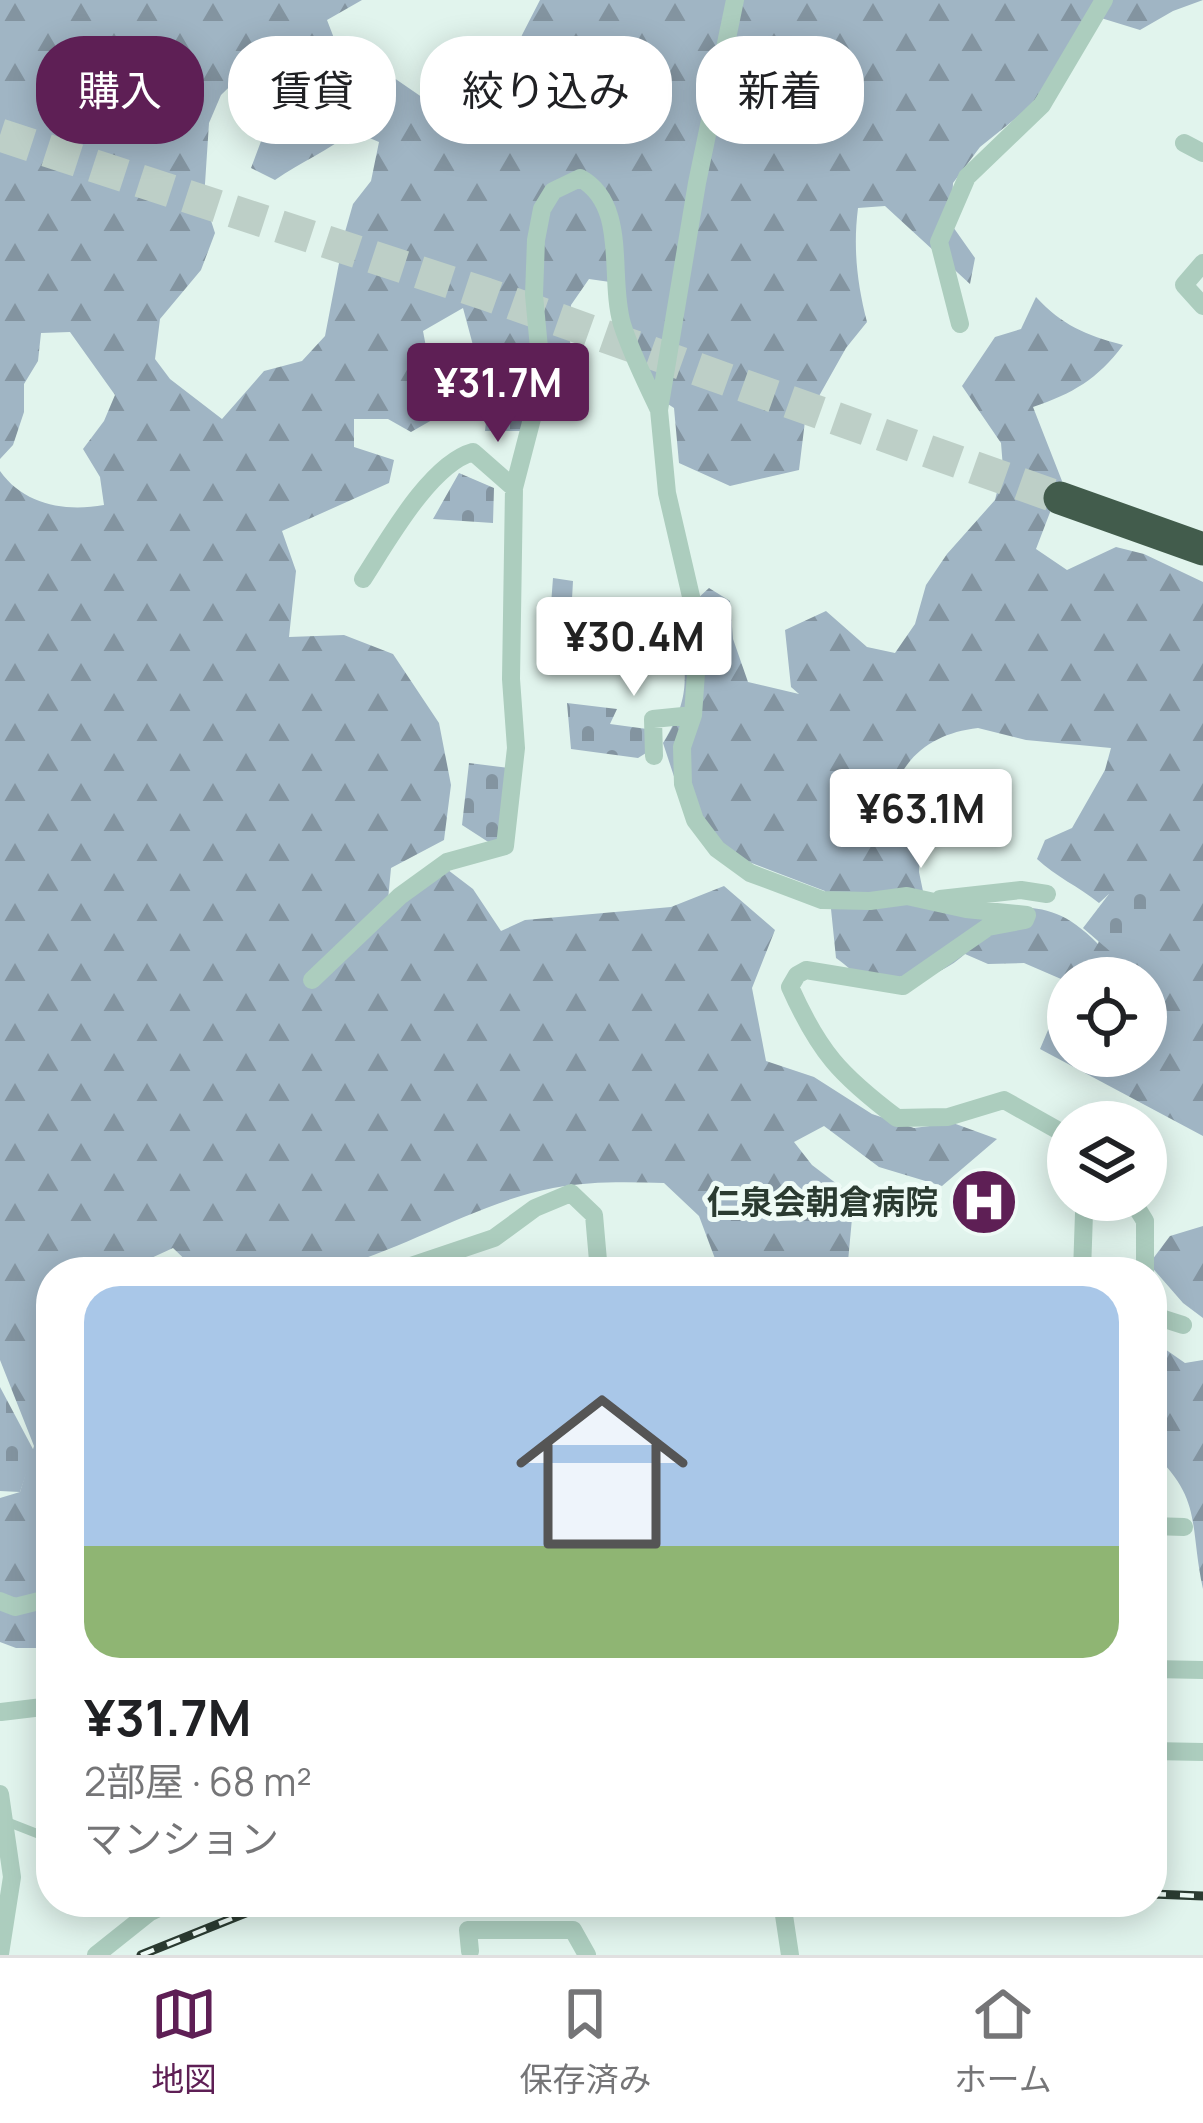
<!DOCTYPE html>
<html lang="ja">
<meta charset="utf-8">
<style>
:root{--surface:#fff;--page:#f6f6f6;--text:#202124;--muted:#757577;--line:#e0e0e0;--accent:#5e1f55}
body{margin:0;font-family:Manrope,"Noto Sans JP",sans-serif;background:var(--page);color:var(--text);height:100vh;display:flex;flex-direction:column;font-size:45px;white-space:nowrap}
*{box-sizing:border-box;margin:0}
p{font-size:39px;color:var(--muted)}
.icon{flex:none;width:66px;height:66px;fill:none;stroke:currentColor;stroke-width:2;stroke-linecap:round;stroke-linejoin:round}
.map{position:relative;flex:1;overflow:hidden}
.sheet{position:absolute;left:36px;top:1257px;width:1131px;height:660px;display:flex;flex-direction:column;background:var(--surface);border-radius:48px;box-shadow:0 6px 30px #0003}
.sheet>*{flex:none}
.banner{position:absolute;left:36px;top:36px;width:1131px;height:108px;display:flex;gap:24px}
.buttons{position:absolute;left:1047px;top:957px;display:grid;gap:24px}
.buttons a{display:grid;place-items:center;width:120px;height:120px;border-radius:50%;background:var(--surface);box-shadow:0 6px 30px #0003;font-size:60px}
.price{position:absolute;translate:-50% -102px;padding:0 27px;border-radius:12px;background:#fff;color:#222;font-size:39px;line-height:78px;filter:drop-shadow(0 3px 6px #0008)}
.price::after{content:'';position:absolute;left:50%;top:72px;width:36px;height:27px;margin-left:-18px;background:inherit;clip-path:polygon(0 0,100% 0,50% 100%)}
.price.selected{background:var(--accent);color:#fff}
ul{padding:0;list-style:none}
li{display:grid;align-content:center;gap:24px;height:636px;padding:0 48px}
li+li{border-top:3px solid var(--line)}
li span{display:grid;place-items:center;height:372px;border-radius:36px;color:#555}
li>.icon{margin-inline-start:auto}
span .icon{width:216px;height:216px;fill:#fffc;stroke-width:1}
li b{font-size:51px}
.chip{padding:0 42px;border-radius:48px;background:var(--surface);box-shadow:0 6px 30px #0003;font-size:42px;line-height:108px}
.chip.selected{background:var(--accent);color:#fff}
.tabs{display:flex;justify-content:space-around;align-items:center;height:168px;border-top:3px solid var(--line);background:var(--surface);font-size:33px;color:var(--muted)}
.tabs a{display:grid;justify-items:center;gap:6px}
.tabs .selected{color:var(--accent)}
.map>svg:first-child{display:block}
.forest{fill:url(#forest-firs);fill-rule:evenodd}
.cemetery{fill:url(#cemetery-stones)}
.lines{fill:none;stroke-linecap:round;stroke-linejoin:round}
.highway-tunnel{stroke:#bdcfc7;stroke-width:33;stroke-dasharray:33 16;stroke-linecap:butt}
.lane{stroke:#accdbe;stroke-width:9}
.street{stroke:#accdbe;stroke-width:18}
.highway{stroke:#425c4c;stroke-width:33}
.rail-casing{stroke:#2b3b31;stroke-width:9}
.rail{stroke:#eefbf6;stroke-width:4.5;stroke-dasharray:14;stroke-linecap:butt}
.labels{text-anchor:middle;stroke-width:10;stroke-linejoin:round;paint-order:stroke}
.poi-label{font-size:33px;font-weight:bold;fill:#2b3b31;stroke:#eefbf6;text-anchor:end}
</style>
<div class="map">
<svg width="1203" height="1955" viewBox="0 0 1203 1955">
<defs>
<pattern id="forest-firs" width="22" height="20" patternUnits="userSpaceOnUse" patternTransform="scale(3)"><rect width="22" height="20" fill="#a0b5c4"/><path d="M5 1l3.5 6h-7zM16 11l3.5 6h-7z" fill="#8394a0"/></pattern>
<pattern id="cemetery-stones" width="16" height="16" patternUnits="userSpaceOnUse" patternTransform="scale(3)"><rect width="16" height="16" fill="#a0b5c4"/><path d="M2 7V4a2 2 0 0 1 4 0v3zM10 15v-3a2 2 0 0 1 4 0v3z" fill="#8394a0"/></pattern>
</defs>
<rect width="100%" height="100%" fill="#e1f4ed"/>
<path class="forest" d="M0 0H362L327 20 337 46 384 71 458 122 490 124 503 97 522 35 540 0H1203L1173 11 1140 30 1088 14 1055 76 1026 110 980 147 953 183 951 224 975 258 970 284 885 206 858 208C853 248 857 283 867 322L846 348 805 421 799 470 730 486 679 463 674 408 645 389 617 283 589 279 571 305 570 349 547 359 478 364 463 308 423 331 439 416 411 432 388 419H354V447L394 460 389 483 282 531 296 571 289 637 344 635 393 654 439 723 451 785 444 840 391 868 388 900 448 870 473 889 501 931 525 920 671 907 724 886 775 930 752 988 766 1061 814 1077 872 1114 914 1128 953 1123 997 1139 942 1186 879 1167 824 1126 794 1142 812 1165 854 1197 847 1272H720L699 1216 664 1183C627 1182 590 1181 553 1188 475 1203 405 1250 327 1270 291 1279 236 1272 198 1272L173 1248 134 1266 133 1272H51V1648H16L0 1642V1498L20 1492 34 1446 0 1360V471C24 505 65 512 104 505L100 477 83 449 104 421 115 395 70 332 41 333 38 361 24 384V412L13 445 0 459ZM276 41 312 61 313 85 263 136 251 168 275 180C301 162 328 151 353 131L379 142 371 181 353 204 345 232 325 336 302 361 264 371 222 419 170 379 155 359 160 319 201 270 215 233 204 199 209 123 221 95Z
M1036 297C1062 325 1085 335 1123 345 1098 379 1072 394 1033 407L1062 481 1036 549 1067 570 1116 547 1144 554 1203 582V1136L1040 1049 1068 983V1056H1146V978H1068V982L1024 963 988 964 965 954C939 978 896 990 861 976 853 972 843 963 836 958L831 909 825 891 723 852 687 816 663 743C698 686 679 671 684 611L709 588 730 601 733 639 748 682 799 694 791 687 785 630 826 611 867 647 895 653 915 624 926 585 947 554 995 500 1003 468 1001 443 962 386 995 337 1021 329ZM978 728 1026 740 1111 748 1105 770 1072 828 1045 840 1037 859C1056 877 1078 886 1099 903L1109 894 1098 944C1054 899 1030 909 972 906 956 905 940 899 924 896L919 872 920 840 903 823 890 802C901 757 933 733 978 728Z
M1203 1226V1318L1183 1303 1149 1264 1170 1236Z
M1152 1340 1185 1363 1203 1360V1589C1189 1525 1203 1499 1152 1452Z"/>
<path class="cemetery" d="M537 363 528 431H485L487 412 512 410V386L487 387 489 366Z
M459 473 494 488 493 523 433 519Z
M553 578 573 581 572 599 602 604 590 646 549 631Z
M567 703 617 709 610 724 647 729 646 753 638 758 571 749Z
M469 763 509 768 502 844 493 845 462 825Z
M1139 883 1156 896 1158 914 1119 959 1083 928 1109 894Z
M0 1387 34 1451 20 1492 0 1491Z"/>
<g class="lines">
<path class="highway-tunnel" d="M0 135 486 294 1060 498"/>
<path class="lane" d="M5 1821 51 1839"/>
<path class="street" d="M735 0 697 183 659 410 667 493 699 631 693 715 682 747 683 784 695 820 717 849 750 873 822 900 870 901 907 896 966 909 1027 915 1025 920 988 927 903 986 806 970 797 975 790 987C819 1052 840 1075 897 1118L948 1117 1004 1100 1068 1136
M1184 143 1203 153
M1203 263 1184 285 1203 306
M960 324 939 242 967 177 1042 105 1104 0
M363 579C387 542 430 464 473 452L514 488
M654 756 653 719 693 715
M940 899 1021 890 1047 894
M312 980 400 896 447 862 505 846 516 748 511 679 514 488 542 380 534 295 536 240 542 209 553 191 580 178C629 205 608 277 622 324 631 353 646 382 659 410
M1132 1200 1145 1221V1272
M393 1272 494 1238 535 1208 571 1193 594 1215 599 1272
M1082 1272 1084 1213 1090 1200
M1152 1299 1161 1318 1183 1325
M1152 1460H1153
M1152 1526 1184 1527
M0 1601 15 1607 51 1598
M1152 1669 1203 1670
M1 1712 51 1706
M1152 1751 1203 1752
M0 1794 12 1877 0 1954
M782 1902 790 1955
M470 1951 468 1930H573L587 1955
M96 1955 150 1912 171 1902"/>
<path class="highway" d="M1060 498 1203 549"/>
<g class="rail-casing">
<path id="rail" d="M1152 1894 1203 1896
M141 1955 273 1902"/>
</g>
<use href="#rail" class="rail"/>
</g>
<defs>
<g id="hospital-disc" transform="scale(3.45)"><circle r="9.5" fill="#5e1f55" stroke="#eefbf6"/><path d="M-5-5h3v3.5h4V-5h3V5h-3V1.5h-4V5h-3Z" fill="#fff"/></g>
</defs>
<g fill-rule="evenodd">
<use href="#hospital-disc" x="984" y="1202"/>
</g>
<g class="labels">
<g class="poi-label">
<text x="938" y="1214">仁泉会朝倉病院</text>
</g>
</g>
</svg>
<div class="buttons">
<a><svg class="icon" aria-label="locate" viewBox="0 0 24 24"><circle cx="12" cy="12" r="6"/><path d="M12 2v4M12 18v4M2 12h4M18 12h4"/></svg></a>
<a><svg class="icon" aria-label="layers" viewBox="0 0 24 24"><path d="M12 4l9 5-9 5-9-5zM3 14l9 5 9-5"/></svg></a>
</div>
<b class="price selected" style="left:498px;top:445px">¥31.7M</b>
<b class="price" style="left:634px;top:699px">¥30.4M</b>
<b class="price" style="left:921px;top:871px">¥63.1M</b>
<div class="banner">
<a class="chip selected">購入</a>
<a class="chip">賃貸</a>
<a class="chip">絞り込み</a>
<a class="chip">新着</a>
</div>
<section class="sheet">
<ul>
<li><span style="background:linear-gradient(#a9c7e8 70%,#8fb573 0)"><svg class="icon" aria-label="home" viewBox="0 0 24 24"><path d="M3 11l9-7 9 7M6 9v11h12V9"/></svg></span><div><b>¥31.7M</b><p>2部屋 · 68 m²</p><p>マンション</p></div></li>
</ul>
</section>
</div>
<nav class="tabs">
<a class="selected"><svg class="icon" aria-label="map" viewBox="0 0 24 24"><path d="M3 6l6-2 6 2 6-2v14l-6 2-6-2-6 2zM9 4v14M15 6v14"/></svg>地図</a>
<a><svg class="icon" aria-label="saved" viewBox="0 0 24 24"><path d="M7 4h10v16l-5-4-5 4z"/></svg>保存済み</a>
<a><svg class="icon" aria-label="home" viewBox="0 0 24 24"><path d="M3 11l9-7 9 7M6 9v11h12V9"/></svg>ホーム</a>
</nav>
